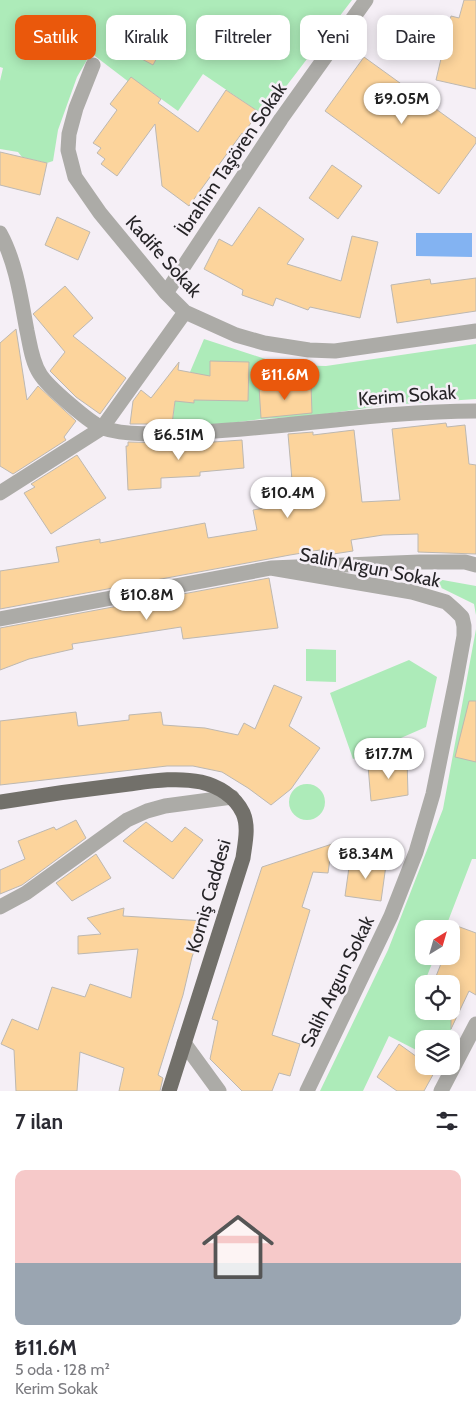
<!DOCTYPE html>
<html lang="tr">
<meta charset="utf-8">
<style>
:root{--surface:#fff;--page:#f7f7f7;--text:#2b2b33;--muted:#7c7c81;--line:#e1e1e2;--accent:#ea580c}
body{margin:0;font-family:Cabin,sans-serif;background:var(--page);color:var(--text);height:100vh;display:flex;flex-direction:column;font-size:19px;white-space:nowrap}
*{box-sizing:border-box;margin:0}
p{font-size:16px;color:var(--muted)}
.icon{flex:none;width:28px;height:28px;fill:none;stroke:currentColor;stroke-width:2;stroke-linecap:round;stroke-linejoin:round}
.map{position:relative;height:1091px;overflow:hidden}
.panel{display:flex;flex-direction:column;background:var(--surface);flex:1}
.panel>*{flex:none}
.banner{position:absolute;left:15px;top:15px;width:446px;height:45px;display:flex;gap:10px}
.needle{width:32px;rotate:37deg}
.controls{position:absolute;left:415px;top:920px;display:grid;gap:10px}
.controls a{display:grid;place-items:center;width:45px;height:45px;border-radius:10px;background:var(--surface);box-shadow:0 2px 12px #0003;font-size:25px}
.price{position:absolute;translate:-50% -42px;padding:0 11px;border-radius:18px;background:#fff;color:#222;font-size:16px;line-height:32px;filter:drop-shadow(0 1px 2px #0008)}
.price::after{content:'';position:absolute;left:50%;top:30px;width:15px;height:11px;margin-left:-8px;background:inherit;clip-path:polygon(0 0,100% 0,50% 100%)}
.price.active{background:var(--accent);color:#fff}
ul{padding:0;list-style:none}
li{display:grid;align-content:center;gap:10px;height:265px;padding:0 15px}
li+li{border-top:1px solid var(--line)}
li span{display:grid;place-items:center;height:155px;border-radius:10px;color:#555}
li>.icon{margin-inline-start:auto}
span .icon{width:90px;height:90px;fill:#fffc;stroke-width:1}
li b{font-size:21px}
h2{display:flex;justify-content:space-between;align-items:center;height:60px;padding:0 15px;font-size:21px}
.tag{padding:0 18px;border-radius:10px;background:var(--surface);box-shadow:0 2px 12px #0003;font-size:18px;line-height:45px}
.tag.active{background:var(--accent);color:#fff}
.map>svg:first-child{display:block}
.green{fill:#adebb9}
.water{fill:#83b3f2}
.building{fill:#fcd49c;stroke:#bdb8b1}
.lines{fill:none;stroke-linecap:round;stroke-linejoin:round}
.minor{stroke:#acaba7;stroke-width:15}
.major{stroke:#72706a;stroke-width:15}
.labels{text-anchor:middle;stroke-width:5;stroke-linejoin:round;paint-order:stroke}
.street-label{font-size:19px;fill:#262427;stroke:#f5eff6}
</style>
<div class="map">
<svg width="476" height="1091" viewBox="0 0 476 1091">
<rect width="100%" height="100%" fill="#f5eff6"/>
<path class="green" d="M0 0H352L265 114 259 112 203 74 178 111 146 88 142 92 91 53 77 77 58 130 53 161 47 163 22 157 18 152 0 149V81L3 68 0 67Z
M204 339 284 365 326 366 476 344V399L387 405 312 416 261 419 223 424 172 426 175 401 197 374 190 372Z
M415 575 476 586V615L474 604Z
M476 629V859H472L445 929H424V956H435L427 976 439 984H424V1011H451L463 1002 447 1039H424V1054L389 1036 363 1091H320L388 950 443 809Z
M306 649 336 650V682L306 681Z
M409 660 437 677 426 727 353 759 330 693Z
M289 802a18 18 0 1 1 36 0a18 18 0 1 1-36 0Z"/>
<path class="water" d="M416 233H472V257L416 256Z"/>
<path class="building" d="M464 0H476V89L436 80 451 16 459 18Z
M141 16 171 32 153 65 123 49Z
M364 57 476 138V143L439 194 325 111Z
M131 77 161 99 158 103 198 132 226 90 259 112 243 134 242 133 189 206 162 186 155 124 117 176 101 164 105 159 97 153 101 148 93 143 117 110 110 104Z
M0 152 47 163 40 195 0 185Z
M332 165 362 186 338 219 309 198Z
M259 207 304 239 287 264 341 281 352 236 378 242 360 318 310 307 308 310 276 298 273 306 242 295 243 290 204 269 219 239 232 246Z
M57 217 90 232 78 260 45 245Z
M476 278V311L397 323 391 285 430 279 431 284Z
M65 286 93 318 73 336 126 378 100 414 76 397 50 371 65 352 34 315 33 314Z
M16 329 27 400 38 386 76 421 64 437 66 440 13 474 0 466V343Z
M210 361 249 362 248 401 194 400V403L175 401 172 424H130L133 401 141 390 151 398 179 362 178 370 210 376Z
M311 385 312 413 261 418 259 387Z
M446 423 447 427 465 425 469 464 476 465V554L418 552V534L383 535 351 540 353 551 320 556V550L290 555 0 609V571L59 562 56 547 100 539V543L205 523 208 538 257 530 253 510 294 503 288 434 313 432V435L354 430 362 502 400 500 392 429Z
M242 440 244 468 200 472V476L161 478V488L128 490 126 446H128V442L170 443V445Z
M77 455 106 498 51 534 24 493 35 487 31 484Z
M269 578 278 628 183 639 181 627 72 644 73 649 29 659 0 670V628Z
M274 685 302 697 289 726 320 748 291 789 271 805 248 788 222 772 193 766H167L0 785V721L76 712 78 726 129 720V715L161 712 163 725 205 728 238 735 244 723 255 729Z
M469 701H476V762L455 757Z
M407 758 408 795 371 801 368 766Z
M76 820 86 838 22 885 0 894V870L25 859 18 841 54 827 56 830Z
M146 822 172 842 185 827 203 840 173 879 123 841Z
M332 844 328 873 313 872 302 907 310 910 272 1035 300 1044 290 1076 279 1073 272 1091H242L210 1059 218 1021 212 1019 262 867Z
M96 854 111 878 72 901 56 883Z
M350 860 386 865 381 901 345 896Z
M124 908 123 916 205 921 192 957 183 995 158 1075 163 1078 160 1091H119L124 1068 80 1052 77 1091H16L14 1050 1 1044 12 1019 38 1030 52 987 85 997 90 984 131 998 138 949 78 954V936L101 934 87 918Z
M457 926 476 933V995L469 991 451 1029V984H433L444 956H451V940Z
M399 1044 424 1062V1066H429L435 1071 424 1091H397L377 1077Z"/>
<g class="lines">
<path class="minor" d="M93 65 76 108 69 134 68 150 75 177 100 213 166 293 185 312 236 335 264 343 309 350 335 351 476 331
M0 233C16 262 21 299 27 331 30 345 32 362 40 374 47 386 91 424 103 428 128 437 174 433 201 432 292 427 384 411 476 411
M166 293 281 119 366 0
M0 493 102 428 185 312
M271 568 412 592 446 602 455 610 462 617 464 626V636L456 680 433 794 416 852 391 916 307 1091
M0 619 271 568 420 562H465L476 565
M0 907 26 893 127 820 147 811 165 806 232 797
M184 1043 219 1091
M441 1091 476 1024"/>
<path class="major" d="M0 802C43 795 86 789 129 784 152 781 177 777 201 782 218 786 235 796 243 813 249 827 245 843 243 858L169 1091"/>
</g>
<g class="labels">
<g class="street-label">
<text transform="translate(231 159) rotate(-56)" y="7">İbrahim Taşören Sokak</text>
<text transform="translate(164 256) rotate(48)" y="7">Kadife Sokak</text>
<text transform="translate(407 395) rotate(-4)" y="7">Kerim Sokak</text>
<text transform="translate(370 567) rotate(11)" y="7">Salih Argun Sokak</text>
<text transform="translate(208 896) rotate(-74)" y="7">Korniş Caddesi</text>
<text transform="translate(337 981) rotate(-64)" y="7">Salih Argun Sokak</text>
</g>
</g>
</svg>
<div class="controls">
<a><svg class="needle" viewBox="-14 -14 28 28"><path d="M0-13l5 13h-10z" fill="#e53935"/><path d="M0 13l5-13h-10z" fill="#7c7c81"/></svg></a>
<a><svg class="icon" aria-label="locate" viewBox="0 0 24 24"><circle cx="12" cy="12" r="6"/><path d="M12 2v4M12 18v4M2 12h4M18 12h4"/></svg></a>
<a><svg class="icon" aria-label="layers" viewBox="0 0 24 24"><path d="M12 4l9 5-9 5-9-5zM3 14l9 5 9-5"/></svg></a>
</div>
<b class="price" style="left:402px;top:125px">₺9.05M</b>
<b class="price active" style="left:285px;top:401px">₺11.6M</b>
<b class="price" style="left:179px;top:461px">₺6.51M</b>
<b class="price" style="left:288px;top:519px">₺10.4M</b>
<b class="price" style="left:147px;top:621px">₺10.8M</b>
<b class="price" style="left:389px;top:780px">₺17.7M</b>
<b class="price" style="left:366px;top:880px">₺8.34M</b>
<div class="banner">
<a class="tag active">Satılık</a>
<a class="tag">Kiralık</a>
<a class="tag">Filtreler</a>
<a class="tag">Yeni</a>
<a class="tag">Daire</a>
</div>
</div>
<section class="panel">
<h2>7 ilan<svg class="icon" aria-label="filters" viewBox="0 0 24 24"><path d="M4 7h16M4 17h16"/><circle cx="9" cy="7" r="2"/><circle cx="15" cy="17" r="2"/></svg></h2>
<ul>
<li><span style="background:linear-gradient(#f6c9c9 60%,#9aa5b1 0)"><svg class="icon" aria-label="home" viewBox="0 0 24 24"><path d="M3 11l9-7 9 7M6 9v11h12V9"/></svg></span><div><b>₺11.6M</b><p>5 oda · 128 m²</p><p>Kerim Sokak</p></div></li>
</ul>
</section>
